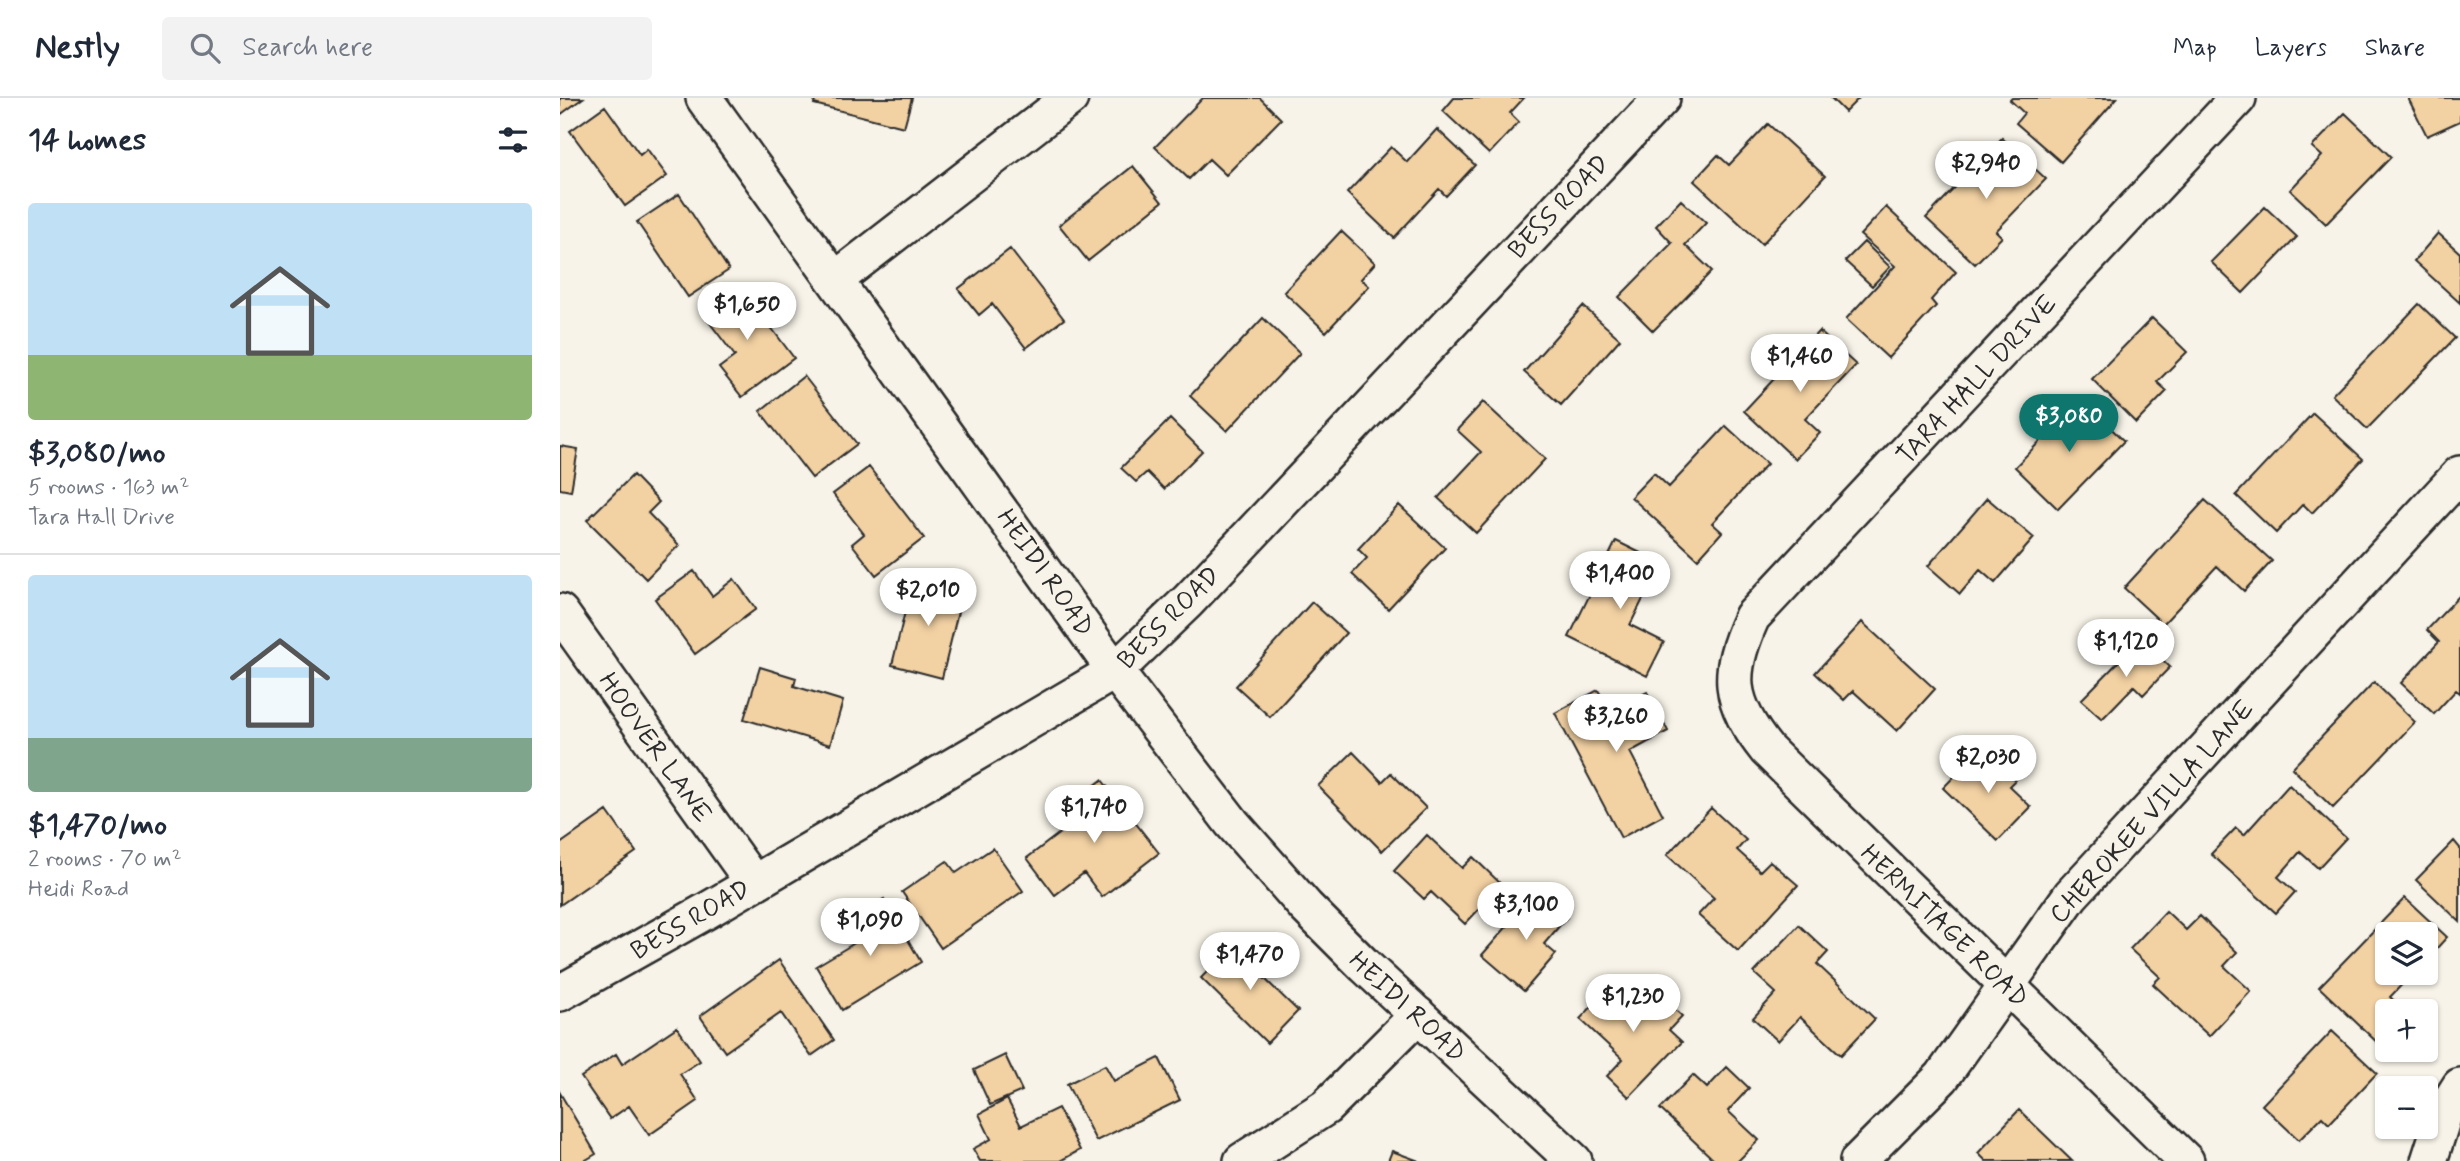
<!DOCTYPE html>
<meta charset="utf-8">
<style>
:root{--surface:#fff;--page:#f2f2f3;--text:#1f2937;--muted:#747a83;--line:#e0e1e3;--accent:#0f766e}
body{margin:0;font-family:Mynerve,sans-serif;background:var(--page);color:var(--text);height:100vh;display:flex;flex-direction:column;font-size:26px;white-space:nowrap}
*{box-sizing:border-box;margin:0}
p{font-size:23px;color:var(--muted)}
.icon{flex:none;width:38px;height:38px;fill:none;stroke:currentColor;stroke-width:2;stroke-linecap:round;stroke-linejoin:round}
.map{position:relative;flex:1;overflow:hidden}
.details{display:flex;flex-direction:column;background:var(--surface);width:560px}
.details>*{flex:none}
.tools{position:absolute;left:1815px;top:824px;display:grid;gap:14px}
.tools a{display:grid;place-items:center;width:63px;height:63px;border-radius:7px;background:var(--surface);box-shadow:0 2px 5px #0004;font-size:35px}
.price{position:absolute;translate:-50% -60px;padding:0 16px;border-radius:24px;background:#fff;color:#222;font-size:23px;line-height:46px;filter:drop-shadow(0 2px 4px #0008)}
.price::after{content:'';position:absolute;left:50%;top:42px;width:21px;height:16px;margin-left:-10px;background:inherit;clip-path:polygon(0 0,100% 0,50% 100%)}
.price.on{background:var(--accent);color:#fff}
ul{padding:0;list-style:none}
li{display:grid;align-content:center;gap:14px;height:371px;padding:0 28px}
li+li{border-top:2px solid var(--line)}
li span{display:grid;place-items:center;height:217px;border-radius:7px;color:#555}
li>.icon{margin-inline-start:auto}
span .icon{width:126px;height:126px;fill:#fffc;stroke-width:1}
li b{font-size:30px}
h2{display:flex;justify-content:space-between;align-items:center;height:84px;padding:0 28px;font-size:30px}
header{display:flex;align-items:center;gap:42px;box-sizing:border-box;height:98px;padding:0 35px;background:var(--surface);border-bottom:2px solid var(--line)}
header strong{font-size:33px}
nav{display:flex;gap:38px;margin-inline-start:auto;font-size:24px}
.search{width:490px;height:63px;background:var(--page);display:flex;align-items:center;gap:18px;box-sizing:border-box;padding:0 24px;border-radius:7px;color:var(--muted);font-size:26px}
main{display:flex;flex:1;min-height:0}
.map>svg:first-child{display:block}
.building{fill:#f2d1a3;stroke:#2b2b2b;stroke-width:2}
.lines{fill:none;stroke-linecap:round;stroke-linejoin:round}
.minor-casing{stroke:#2b2b2b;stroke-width:40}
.minor{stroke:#f7f3e8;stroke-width:35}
.labels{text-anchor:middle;stroke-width:5;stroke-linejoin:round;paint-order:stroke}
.street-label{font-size:26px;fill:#2b2b2b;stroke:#f7f3e8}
</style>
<header>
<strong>Nestly</strong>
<div class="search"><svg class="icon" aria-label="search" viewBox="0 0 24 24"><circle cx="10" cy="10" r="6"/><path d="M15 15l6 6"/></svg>Search here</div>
<nav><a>Map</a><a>Layers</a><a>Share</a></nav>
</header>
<main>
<section class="details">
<h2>14 homes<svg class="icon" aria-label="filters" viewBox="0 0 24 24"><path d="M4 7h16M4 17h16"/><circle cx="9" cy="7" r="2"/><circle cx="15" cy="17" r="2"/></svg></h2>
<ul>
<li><span style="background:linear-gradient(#bfe0f5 70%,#8fb573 0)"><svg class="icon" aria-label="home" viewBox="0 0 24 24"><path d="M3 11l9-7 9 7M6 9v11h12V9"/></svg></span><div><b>$3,080/mo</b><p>5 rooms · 163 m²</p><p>Tara Hall Drive</p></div></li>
<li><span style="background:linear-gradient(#bfe0f5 75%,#7fa58c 0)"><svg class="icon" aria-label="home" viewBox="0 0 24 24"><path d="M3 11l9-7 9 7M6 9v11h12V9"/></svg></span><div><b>$1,470/mo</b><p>2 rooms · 70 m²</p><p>Heidi Road</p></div></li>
</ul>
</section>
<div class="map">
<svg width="1900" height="1063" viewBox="0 0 1900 1063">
<rect width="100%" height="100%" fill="#f7f3e8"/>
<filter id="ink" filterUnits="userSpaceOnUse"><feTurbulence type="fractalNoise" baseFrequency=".0143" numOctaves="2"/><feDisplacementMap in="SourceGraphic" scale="14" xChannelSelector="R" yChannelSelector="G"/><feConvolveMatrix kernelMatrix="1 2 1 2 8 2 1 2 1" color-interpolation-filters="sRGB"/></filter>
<g filter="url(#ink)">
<path class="building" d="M0 0H23L0 17Z
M256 0H352L344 29 254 6Z
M643 0H700L721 21 666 77 649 61 629 81 595 49Z
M894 0H964L950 15 959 24 929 56 883 13Z
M1271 0H1299L1285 14Z
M1452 0H1557L1501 64 1456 25 1464 15 1450 2Z
M1848 0H1900V23L1867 38Z
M45 8 80 57 87 51 107 78 65 108 10 33Z
M1785 15 1831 59 1766 126 1730 92 1762 58 1752 49Z
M1208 26 1265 78 1202 146 1134 83 1158 57 1169 67Z
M877 31 915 67 886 98 879 91 834 140 787 95 831 49 847 64Z
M1442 40 1486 81 1436 133 1442 139 1415 166 1366 120Z
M573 68 602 104 528 163 499 127Z
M119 96 169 172 128 199 77 124Z
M1121 102 1146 125 1125 147 1152 173 1093 233 1059 199 1112 145 1096 128Z
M1326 109 1396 174 1371 202 1376 208 1328 260 1286 221 1335 168 1300 137Z
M1705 109 1737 139 1683 195 1651 164Z
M781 133 815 165 801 181 809 188 766 234 724 194Z
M1878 135 1900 155V205L1854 163Z
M1304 144 1330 169 1312 188 1285 163Z
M450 151 504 221 466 250 432 206 419 217 398 191Z
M180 188 234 260 182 299 159 270 175 258 143 216Z
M1859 206 1895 240 1807 331 1772 297Z
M1023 208 1060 241 1001 307 964 274Z
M703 220 740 255 667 333 630 298Z
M1592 220 1627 254 1597 284 1607 293 1576 325 1532 281Z
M1259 233 1296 267 1245 321 1260 335 1235 361 1184 313Z
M244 278 297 346 252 380 200 313Z
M1521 301 1564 343 1498 411 1455 369Z
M923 304 985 361 916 435 878 400 921 354 897 332Z
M1753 315 1803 361 1752 415 1743 406 1716 435 1676 397Z
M610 321 642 353 604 391 587 374 576 384 561 370Z
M1166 328 1207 366 1152 425 1162 434 1138 461 1071 399 1094 375 1109 389Z
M0 348 18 351 11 393 0 391Z
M309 369 364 440 316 477 292 446 304 436 273 396Z
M73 377 99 404 88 415 119 447 86 481 27 422Z
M1427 400 1474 440 1435 485 1420 472 1400 496 1368 468Z
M1645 402 1712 463 1684 493 1657 468 1603 526 1564 490Z
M839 407 885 450 828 511 792 476 807 460 798 451Z
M1056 443 1101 465 1070 527 1104 544 1087 578 1009 539Z
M134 473 152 498 174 481 196 511 135 556 95 501Z
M353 481 403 493 382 580 332 567Z
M1900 497V595L1896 592 1874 616 1841 585 1879 544 1867 532Z
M752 504 786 535 710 619 676 588Z
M1302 524 1375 591 1337 633 1293 593 1284 602 1255 575Z
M1581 541 1610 569 1583 597 1574 588 1542 621 1521 602Z
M200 569 236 580 234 588 283 603 270 647 184 621Z
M1814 584 1855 624 1773 710 1732 670Z
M1038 592 1050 613 1087 594 1108 633 1070 654 1103 717 1061 740 995 615Z
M1422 650 1455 682 1449 688 1471 709 1438 743 1383 690Z
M793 654 822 684 831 675 866 710 822 753 758 688Z
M542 682 599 755 542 799 524 775 495 797 467 760 514 724 504 711Z
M1729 687 1786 740 1758 770 1740 754 1718 779 1735 794 1716 815 1651 756 1676 730 1684 737Z
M1151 710 1186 742 1177 752 1200 773 1210 763 1238 787 1178 853 1138 817 1154 800 1107 757Z
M47 713 76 754 0 807V746Z
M867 737 902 770 913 759 942 787 905 826 871 794 864 801 834 773Z
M1894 743 1900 750V824L1856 782Z
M433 750 463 793 381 850 342 794 387 763 396 775Z
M977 794 1007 819 984 846 996 856 964 893 922 857Z
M1845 800 1887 839 1866 862V836H1827V875H1853L1830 899 1846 914H1827V944L1822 949 1759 889Z
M324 801 361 864 282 912 256 868 308 837 296 818Z
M1606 813 1626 832 1640 818 1677 854 1664 868 1691 893 1649 938 1593 886 1600 879 1570 851Z
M1239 827 1268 854 1257 866 1315 921 1281 957 1240 919 1218 943 1193 920 1216 895 1194 875Z
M677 843 709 873 703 879 738 913 707 945 641 880Z
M219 862 274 942 251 958 221 915 165 954 140 918Z
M1057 882 1088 911 1100 898 1122 918 1109 932 1122 944 1069 999 1047 978 1063 961 1020 921Z
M117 929 140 963 120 976 138 1003 89 1037 69 1008 50 1021 21 979 56 956 62 966Z
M1772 933 1817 975 1769 1026 1762 1019 1739 1042 1702 1007Z
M445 957 462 993 430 1007 414 972Z
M599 960 620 1002 536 1043 507 986 545 967 554 983Z
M1167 969 1189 990 1168 1013 1199 1042 1178 1063H1155L1100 1011 1133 977 1147 990Z
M0 995 36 1056 24 1063H0Z
M447 1001 461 1028 498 1010 520 1052 500 1063H420L413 1051 431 1041 419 1016Z
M1459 1012 1512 1063H1426L1418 1055Z
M832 1053 859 1063H828Z"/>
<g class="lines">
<g class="minor-casing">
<path id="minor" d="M144 0 555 573 672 725 746 809 805 868 1014 1063
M275 182 510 0
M0 514 193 784
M0 895 148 812 555 573 628 503 1102 0
M682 1063 766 1009 858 917
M1298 1063 1382 979 1511 797 1900 376
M1626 1063 1207 652C1168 603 1166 576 1192 519L1678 0
M1869 1063 1886 1010 1900 988"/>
</g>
<use href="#minor" class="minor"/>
</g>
</g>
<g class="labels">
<g class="street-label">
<text transform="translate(998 108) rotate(-46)" y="9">BESS ROAD</text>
<text transform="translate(1416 281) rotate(-47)" y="9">TARA HALL DRIVE</text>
<text transform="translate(486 474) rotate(55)" y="9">HEIDI ROAD</text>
<text transform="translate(608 519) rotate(-45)" y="9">BESS ROAD</text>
<text transform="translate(96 649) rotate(55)" y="9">HOOVER LANE</text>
<text transform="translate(1591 713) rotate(-48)" y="9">CHEROKEE VILLA LANE</text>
<text transform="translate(130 821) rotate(-30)" y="9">BESS ROAD</text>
<text transform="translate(1385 827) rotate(44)" y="9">HERMITAGE ROAD</text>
<text transform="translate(848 908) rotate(43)" y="9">HEIDI ROAD</text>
</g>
</g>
</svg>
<div class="tools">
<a><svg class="icon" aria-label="layers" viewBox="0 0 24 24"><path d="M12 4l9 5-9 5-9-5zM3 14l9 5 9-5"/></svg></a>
<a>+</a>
<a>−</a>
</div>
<b class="price" style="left:1426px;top:103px">$2,940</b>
<b class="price" style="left:187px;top:244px">$1,650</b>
<b class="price" style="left:1240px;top:296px">$1,460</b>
<b class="price on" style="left:1509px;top:356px">$3,080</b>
<b class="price" style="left:1060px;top:513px">$1,400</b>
<b class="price" style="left:368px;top:530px">$2,010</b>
<b class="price" style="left:1566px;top:581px">$1,120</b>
<b class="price" style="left:1056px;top:656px">$3,260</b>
<b class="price" style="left:1428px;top:697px">$2,030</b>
<b class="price" style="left:534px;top:747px">$1,740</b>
<b class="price" style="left:966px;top:844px">$3,100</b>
<b class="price" style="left:310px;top:860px">$1,090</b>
<b class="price" style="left:690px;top:894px">$1,470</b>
<b class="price" style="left:1073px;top:936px">$1,230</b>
</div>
</main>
